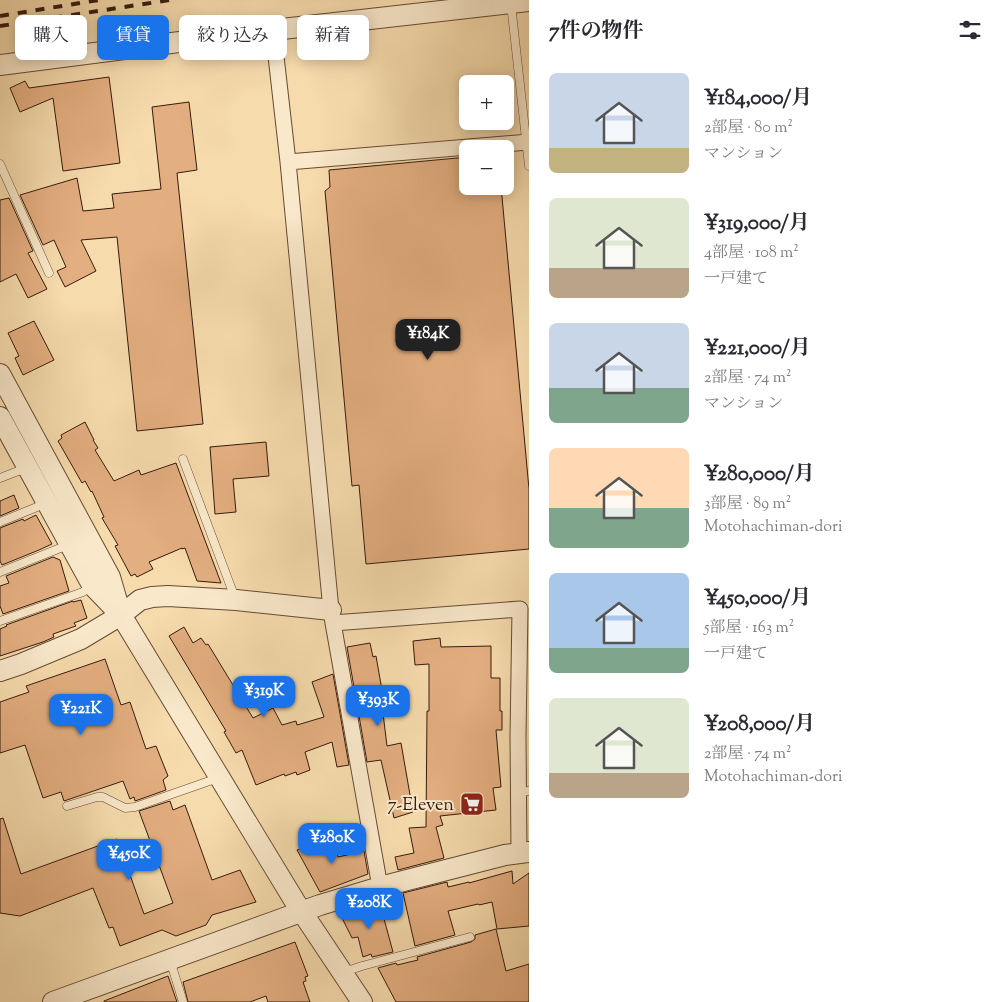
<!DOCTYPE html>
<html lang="ja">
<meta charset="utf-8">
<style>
:root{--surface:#fff;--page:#f2f2f3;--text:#2b2b33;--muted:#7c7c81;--accent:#1a73e8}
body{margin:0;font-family:"Sorts Mill Goudy","Noto Serif JP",serif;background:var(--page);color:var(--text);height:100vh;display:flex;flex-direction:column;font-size:19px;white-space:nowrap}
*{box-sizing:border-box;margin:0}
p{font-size:16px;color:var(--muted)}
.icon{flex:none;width:28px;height:28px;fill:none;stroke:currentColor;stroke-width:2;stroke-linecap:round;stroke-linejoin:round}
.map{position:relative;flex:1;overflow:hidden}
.sheet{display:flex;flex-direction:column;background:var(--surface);width:475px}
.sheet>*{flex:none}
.banner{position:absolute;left:15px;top:15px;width:439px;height:45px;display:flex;gap:10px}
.tools{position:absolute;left:459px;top:75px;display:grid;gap:10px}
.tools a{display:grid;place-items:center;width:55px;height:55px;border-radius:8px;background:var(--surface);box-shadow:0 2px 12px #0003;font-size:25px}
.price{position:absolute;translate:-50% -42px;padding:0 11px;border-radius:10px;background:var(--accent);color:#fff;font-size:16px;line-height:32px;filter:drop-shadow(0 1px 2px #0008)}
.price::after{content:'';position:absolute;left:50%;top:30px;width:15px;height:11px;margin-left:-8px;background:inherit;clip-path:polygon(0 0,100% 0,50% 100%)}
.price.selected{background:#222;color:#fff}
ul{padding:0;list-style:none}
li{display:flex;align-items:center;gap:15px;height:125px;padding:0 20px}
li span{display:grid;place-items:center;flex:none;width:140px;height:100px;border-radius:8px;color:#555}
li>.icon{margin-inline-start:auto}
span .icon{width:60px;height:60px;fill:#fffc;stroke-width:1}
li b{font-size:21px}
h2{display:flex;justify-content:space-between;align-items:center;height:60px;padding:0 20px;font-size:21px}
.chip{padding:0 18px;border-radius:8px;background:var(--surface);box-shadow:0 2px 12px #0003;font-size:18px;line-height:45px}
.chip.selected{background:var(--accent);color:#fff}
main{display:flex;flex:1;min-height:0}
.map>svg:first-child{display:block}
.building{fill:#e3ae80;stroke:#361b0d}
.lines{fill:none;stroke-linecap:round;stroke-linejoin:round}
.service-casing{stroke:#664b35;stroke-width:9}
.minor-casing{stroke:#664b35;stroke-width:17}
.tertiary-casing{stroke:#664b35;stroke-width:22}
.service{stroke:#f9e8ca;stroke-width:8}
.minor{stroke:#f9e8ca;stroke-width:15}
.tertiary{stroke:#f9e8ca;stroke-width:20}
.rail{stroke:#361b0d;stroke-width:4;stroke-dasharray:9 9;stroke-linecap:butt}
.labels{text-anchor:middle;stroke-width:4;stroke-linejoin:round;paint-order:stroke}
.poi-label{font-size:18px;fill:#361b0d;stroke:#f9e8ca;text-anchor:end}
</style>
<main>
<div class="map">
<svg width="529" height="1002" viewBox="0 0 529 1002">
<rect width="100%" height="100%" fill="#f6dbad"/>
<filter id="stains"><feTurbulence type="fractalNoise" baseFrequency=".004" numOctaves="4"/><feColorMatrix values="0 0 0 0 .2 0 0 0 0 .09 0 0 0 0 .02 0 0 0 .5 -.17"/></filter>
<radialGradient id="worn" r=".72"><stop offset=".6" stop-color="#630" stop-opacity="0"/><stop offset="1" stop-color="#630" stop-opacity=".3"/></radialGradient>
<path class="building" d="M109 77 120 163 63 171 53 98 20 112 10 88 25 81 29 88Z
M189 102 197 170 177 173 203 424 137 431 117 237 81 240 96 271 65 287 57 271 66 267 54 240 43 245 20 195 77 178 83 211 114 208 112 194 161 189 152 107Z
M468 157V186H501L529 489V549L366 564 359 485 352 486 325 191 330 187 329 170Z
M9 198 33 251 28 253 47 289 28 298 16 274 0 282V200Z
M34 321 54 360 23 375 15 358 19 356 8 333Z
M85 422 94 440H93L98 448 95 450 114 481 139 470 141 475 176 463 221 583 197 581 185 548 182 549V548L149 562 153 569 137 577 135 574 131 576 115 546 118 545 102 518 104 517 92 491 91 492 85 481 82 483 58 441 62 438 61 435Z
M266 442 269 476 233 479 236 512 215 514 210 447Z
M14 495 19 508 0 516V501Z
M36 515 52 544 39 550 2 565 0 561V528L23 519 24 521Z
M53 557 60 560 69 591 3 614 0 606V586L9 583 6 576Z
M81 600 87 618 74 623 76 626 53 634 54 637 43 642 0 656V629L7 626 6 625 73 601V602Z
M184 627 193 643 201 638 206 645 208 644 253 718 273 708 282 725 296 721 297 725 324 717 312 682 333 674 349 765 337 767 332 742 305 752 310 770 297 775 296 772 285 776 284 774 256 785 242 750 236 753 224 732 226 731 169 636Z
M440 638 441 647 491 646V678H500V711H502V730H496L501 787 493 788 496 810 440 816 443 825 436 827 444 858 398 870 395 857 414 853 409 828 426 827 427 711H429V664L415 665 413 641Z
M370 643 373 657 376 656 383 696 381 697 387 746 401 743 413 812 394 818 381 760 367 762 347 647Z
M105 659 121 705 130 702 146 749 156 746 168 776 163 780 166 790 135 801 134 797 130 799 123 781 64 801 61 792 43 798 25 745 0 753V702L29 692 26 686Z
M170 801 173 810 185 805 212 880 240 870 256 902 212 915 206 925 176 936 162 930 120 946 113 927 109 928 93 888 20 916 0 913V819L3 818 21 874 117 839 144 914 173 903 139 811Z
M332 840 338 857 364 851 368 874 320 892 297 850Z
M512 871 513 884 529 873V926L497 929 492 902 479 905 478 904 448 911 455 935 415 946 403 893 447 882 448 887 469 882V883Z
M380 904 393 952 372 957 371 954 363 957 358 937 352 938 340 914Z
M496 929 506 971 529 964V1002H396L378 968 396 963 397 965 418 960 417 957 471 942 475 939V935Z
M295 942 308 976 305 977 306 981 303 982 310 1002H268L266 996 250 1002H188L183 982Z
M168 976 177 1002H104V1001Z"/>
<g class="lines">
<g class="service-casing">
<path id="service" d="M511 4 529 166
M0 164 49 273
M183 459 235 598
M0 478 26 468
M0 522 37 507 46 502
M0 572 68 545
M0 621 83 592 91 586
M519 792 529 791
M67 806 97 797H103L125 808 135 807 218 778
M170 960 183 1002
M344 972 362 966 470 937"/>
</g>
<g class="minor-casing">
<path id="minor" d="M273 30 288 162 331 610 333 623 520 609 518 736 519 853
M288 162 529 142
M333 623 380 887"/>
</g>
<g class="tertiary-casing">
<path id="tertiary" d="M0 65 273 30 529 1
M0 374 110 577 120 611
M0 417 92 585 121 615 294 900 362 1002
M0 671 21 664 81 639 121 615 140 600 152 597 168 596 236 600 331 610
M53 1002 320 905 380 887 505 855 529 852"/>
</g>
<use href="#service" class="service"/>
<use href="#minor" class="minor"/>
<use href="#tertiary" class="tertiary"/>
<path class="rail" d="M0 16 99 0
M0 26 170 0"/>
</g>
<defs>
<g id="supermarket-square" transform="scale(1.25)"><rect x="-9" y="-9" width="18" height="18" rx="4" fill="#8f2418" stroke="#f9e8ca"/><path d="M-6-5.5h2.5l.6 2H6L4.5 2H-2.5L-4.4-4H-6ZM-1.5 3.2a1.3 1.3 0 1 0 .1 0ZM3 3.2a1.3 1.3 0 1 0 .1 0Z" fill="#fff"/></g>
</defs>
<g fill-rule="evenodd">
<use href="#supermarket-square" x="472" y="804"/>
</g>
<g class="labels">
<g class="poi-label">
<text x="454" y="810">7-Eleven</text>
</g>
</g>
<rect width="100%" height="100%" filter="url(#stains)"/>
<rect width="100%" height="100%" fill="url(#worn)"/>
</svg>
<div class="tools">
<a>+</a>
<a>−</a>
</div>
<b class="price selected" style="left:428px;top:361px">¥184K</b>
<b class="price" style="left:264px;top:718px">¥319K</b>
<b class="price" style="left:378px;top:727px">¥393K</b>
<b class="price" style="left:81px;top:736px">¥221K</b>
<b class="price" style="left:332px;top:865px">¥280K</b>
<b class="price" style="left:129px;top:881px">¥450K</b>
<b class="price" style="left:369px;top:930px">¥208K</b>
<div class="banner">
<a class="chip">購入</a>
<a class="chip selected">賃貸</a>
<a class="chip">絞り込み</a>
<a class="chip">新着</a>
</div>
</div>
<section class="sheet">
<h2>7件の物件<svg class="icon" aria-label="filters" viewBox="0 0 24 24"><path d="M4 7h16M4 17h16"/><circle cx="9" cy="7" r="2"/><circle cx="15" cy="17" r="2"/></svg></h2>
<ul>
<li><span style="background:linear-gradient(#c9d6e8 75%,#c2b280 0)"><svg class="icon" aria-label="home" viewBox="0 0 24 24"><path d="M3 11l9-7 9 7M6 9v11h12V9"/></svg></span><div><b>¥184,000/月</b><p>2部屋 · 80 m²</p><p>マンション</p></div></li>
<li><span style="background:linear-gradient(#dfe7d0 70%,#b9a48a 0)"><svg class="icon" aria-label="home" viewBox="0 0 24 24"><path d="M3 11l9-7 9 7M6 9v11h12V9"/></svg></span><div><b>¥319,000/月</b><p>4部屋 · 108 m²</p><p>一戸建て</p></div></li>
<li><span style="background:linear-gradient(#c9d6e8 65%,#7fa58c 0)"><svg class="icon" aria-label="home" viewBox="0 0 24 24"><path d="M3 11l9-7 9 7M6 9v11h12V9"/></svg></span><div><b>¥221,000/月</b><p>2部屋 · 74 m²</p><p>マンション</p></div></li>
<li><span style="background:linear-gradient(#ffd9b3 60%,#7fa58c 0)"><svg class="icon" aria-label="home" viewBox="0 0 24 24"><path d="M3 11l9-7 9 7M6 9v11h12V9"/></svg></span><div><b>¥280,000/月</b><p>3部屋 · 89 m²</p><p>Motohachiman-dori</p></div></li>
<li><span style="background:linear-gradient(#a9c7e8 75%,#7fa58c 0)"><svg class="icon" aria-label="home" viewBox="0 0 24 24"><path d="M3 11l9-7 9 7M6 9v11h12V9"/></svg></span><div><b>¥450,000/月</b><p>5部屋 · 163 m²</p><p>一戸建て</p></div></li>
<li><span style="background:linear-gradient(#dfe7d0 75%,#b9a48a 0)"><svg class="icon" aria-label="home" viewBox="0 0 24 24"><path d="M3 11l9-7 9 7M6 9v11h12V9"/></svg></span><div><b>¥208,000/月</b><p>2部屋 · 74 m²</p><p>Motohachiman-dori</p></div></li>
</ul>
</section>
</main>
